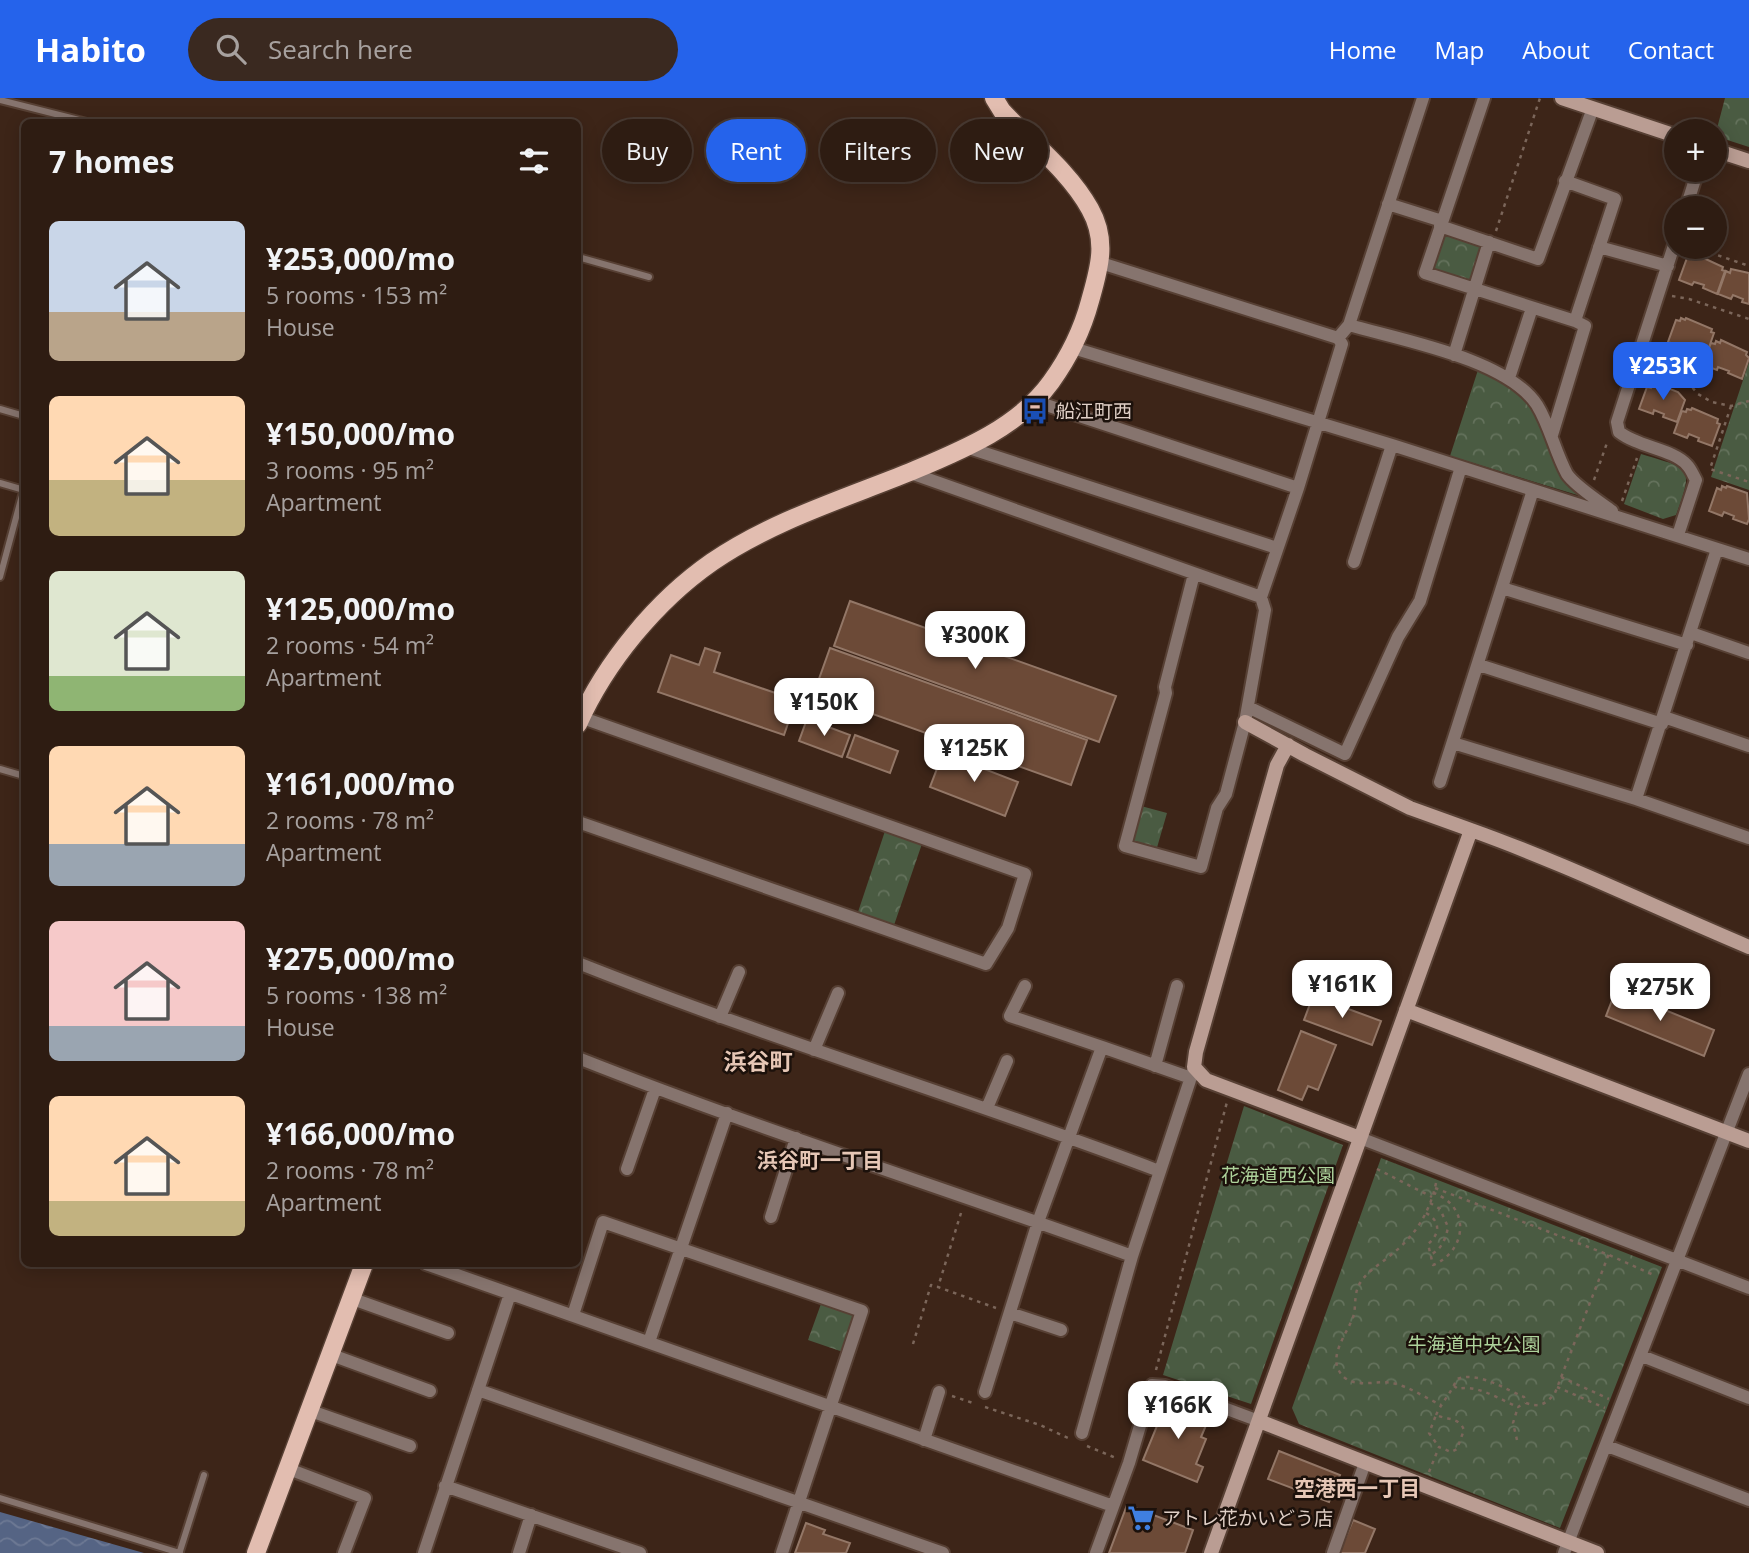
<!DOCTYPE html>
<meta charset="utf-8">
<style>
:root{--surface:#2e1c12;--page:#3a2920;--text:#f1f3f6;--muted:#a7a19f;--line:#493a32;--accent:#2563eb}
body{margin:0;font-family:"Open Sans","Noto Sans JP",sans-serif;background:var(--page);color:var(--text);height:100vh;display:flex;flex-direction:column;font-size:26px;white-space:nowrap}
*{box-sizing:border-box;margin:0}
p{font-size:23px;color:var(--muted)}
.icon{flex:none;width:38px;height:38px;fill:none;stroke:currentColor;stroke-width:2;stroke-linecap:round;stroke-linejoin:round}
.map{position:relative;flex:1;overflow:hidden}
.details{position:absolute;left:21px;top:21px;width:560px;height:1148px;display:flex;flex-direction:column;background:var(--surface);border-radius:10px;box-shadow:0 4px 18px #0003,0 0 0 2px var(--line)}
.details>*{flex:none}
.hud{position:absolute;left:602px;top:21px;width:665px;height:63px;display:flex;gap:14px}
.tools{position:absolute;left:1664px;top:21px;display:grid;gap:14px}
.tools a{display:grid;place-items:center;width:63px;height:63px;border-radius:50%;background:var(--surface);box-shadow:0 4px 18px #0003,0 0 0 2px var(--line);font-size:35px}
.price{position:absolute;translate:-50% -60px;padding:0 16px;border-radius:14px;background:#fff;color:#222;font-size:23px;line-height:46px;filter:drop-shadow(0 2px 4px #0008)}
.price::after{content:'';position:absolute;left:50%;top:42px;width:21px;height:16px;margin-left:-10px;background:inherit;clip-path:polygon(0 0,100% 0,50% 100%)}
.price.on{background:var(--accent);color:#fff}
ul{padding:0;list-style:none}
li{display:flex;align-items:center;gap:21px;height:175px;padding:0 28px}
li span{display:grid;place-items:center;flex:none;width:196px;height:140px;border-radius:10px;color:#555}
li>.icon{margin-inline-start:auto}
span .icon{width:84px;height:84px;fill:#fffc;stroke-width:1}
li b{font-size:30px}
h2{display:flex;justify-content:space-between;align-items:center;height:84px;padding:0 28px;font-size:30px}
.tag{padding:0 24px;border-radius:32px;background:var(--surface);box-shadow:0 4px 18px #0003,0 0 0 2px var(--line);font-size:24px;line-height:63px}
.tag.on{background:var(--accent);color:#fff}
header{display:flex;align-items:center;gap:42px;box-sizing:border-box;height:98px;padding:0 35px;background:var(--accent);color:#fff}
header strong{font-size:33px}
nav{display:flex;gap:38px;margin-inline-start:auto;font-size:24px}
.search{width:490px;height:63px;background:var(--page);display:flex;align-items:center;gap:18px;box-sizing:border-box;padding:0 24px;border-radius:38px;color:var(--muted);font-size:26px}
.map>svg:first-child{display:block}
.park{fill:url(#park-crowns)}
.water{fill:url(#water-waves)}
.building{fill:#6c4a37;stroke:#937767;stroke-width:2}
.lines{fill:none;stroke-linecap:round;stroke-linejoin:round}
.lane-casing{stroke:#574034;stroke-width:10}
.street-casing{stroke:#574034;stroke-width:16}
.secondary-casing{stroke:#574034;stroke-width:18}
.primary-casing{stroke:#574034;stroke-width:21}
.path{stroke:#7b665a;stroke-width:2.5;stroke-dasharray:3.5 5;stroke-linecap:butt}
.lane{stroke:#86746e;stroke-width:6}
.street{stroke:#86746e;stroke-width:12}
.secondary{stroke:#ba9d93;stroke-width:14}
.primary{stroke:#e2bdb0;stroke-width:18}
.labels{text-anchor:middle;stroke-width:5;stroke-linejoin:round;paint-order:stroke}
.poi-label{font-size:19px;fill:#dfcfc6;stroke:#1c110b;text-anchor:start}
.park-label{font-size:19px;fill:#aed39b;stroke:#1c110b}
.neighbourhood-label{font-size:21px;font-weight:bold;fill:#e6c7b6;stroke:#1c110b}
.quarter-label{font-size:23px;font-weight:bold;fill:#e6c7b6;stroke:#1c110b}
</style>
<header>
<strong>Habito</strong>
<div class="search"><svg class="icon" aria-label="search" viewBox="0 0 24 24"><circle cx="10" cy="10" r="6"/><path d="M15 15l6 6"/></svg>Search here</div>
<nav><a>Home</a><a>Map</a><a>About</a><a>Contact</a></nav>
</header>
<div class="map">
<svg width="1749" height="1455" viewBox="0 0 1749 1455">
<defs>
<pattern id="park-crowns" width="20" height="18" patternUnits="userSpaceOnUse" patternTransform="scale(1.75)"><rect width="20" height="18" fill="#4a5b42"/><path d="M2 6a3 3 0 1 1 6 0M12 15a3 3 0 1 1 6 0" fill="none" stroke="#64725c"/></pattern>
<pattern id="water-waves" width="16" height="10" patternUnits="userSpaceOnUse" patternTransform="scale(1.75)"><rect width="16" height="10" fill="#556484"/><path d="M0 5q4-4 8 0t8 0" fill="none" stroke="#6d7994"/></pattern>
</defs>
<rect width="100%" height="100%" fill="#3d2518"/>
<path class="park" d="M1725 0H1749V49L1715 38Z
M1440 128 1489 144 1475 192 1425 175Z
M1749 264V392L1711 379Z
M1478 272 1503 284 1529 307 1539 324 1563 381 1584 399 1450 358Z
M1641 356C1689 371 1695 366 1676 417L1663 421 1624 406Z
M1141 708 1167 715 1156 753 1131 746Z
M887 727 924 740 892 833 856 820Z
M1244 1008 1343 1047 1251 1306 1163 1277Z
M1381 1060 1662 1169 1560 1430 1299 1326 1292 1310Z
M822 1203 856 1214 843 1254 808 1242Z"/>
<path class="water" d="M0 1414 144 1455H0Z"/>
<path class="building" d="M1697 157 1723 169 1722 172 1725 173 1717 196 1703 190 1704 187 1694 184 1692 187 1679 182 1687 160 1691 161 1692 158 1696 159Z
M1731 171 1749 175V206L1742 204 1743 201 1733 197 1731 201 1718 196 1726 173 1730 175Z
M1681 220 1685 222 1686 220 1712 231 1711 234 1714 235 1706 258 1692 253 1693 250 1683 246 1682 249 1668 244 1676 222 1680 223Z
M1721 242 1747 254 1746 257 1749 260 1742 281 1728 275 1729 273 1718 269 1717 272 1703 267 1711 245 1715 246 1716 243 1720 245Z
M1657 286 1678 294 1685 302 1677 324 1663 319 1664 316 1654 312 1653 316 1639 311 1647 289 1651 290 1652 287 1656 288Z
M1692 310 1718 321 1717 325 1720 326 1712 348 1698 343 1699 340 1689 336 1687 340 1674 335 1682 313 1686 314 1687 311 1691 312Z
M1722 388 1726 390 1727 388 1747 395 1749 421 1747 426 1733 421 1734 418 1724 414 1722 418 1709 413 1717 390 1721 392Z
M850 503 1116 598 1099 644 834 548Z
M705 550 720 555 714 574 796 602 784 637 658 594 671 557 699 567Z
M830 550 1087 642 1071 687 814 595Z
M807 621 850 637 842 659 799 643Z
M855 637 898 653 890 675 847 659Z
M943 655 1018 684 1005 718 930 689Z
M1616 892 1714 932 1704 958 1606 918Z
M1313 898 1381 923 1372 947 1304 922Z
M1301 933 1336 947 1318 992 1308 988 1302 1002 1278 992Z
M1168 1301 1210 1318 1201 1339 1206 1341 1196 1366 1203 1369 1197 1384 1143 1362Z
M1279 1353 1340 1377 1329 1404 1268 1381Z
M1127 1407 1193 1432 1185 1455H1109Z
M1353 1422 1375 1431 1365 1455H1339Z
M806 1425 825 1432 823 1436 850 1445 846 1455H795Z"/>
<g class="lines">
<g class="lane-casing">
<path id="lane" d="M0 2 87 24
M578 159 649 179
M0 311 24 318
M0 385 24 392
M0 479 24 390
M0 671 24 678
M0 1400 180 1455
M180 1453 204 1377"/>
</g>
<g class="street-casing">
<path id="street" d="M1484 0 1425 175 1575 223
M1388 106 1442 123
M1686 110 1698 72
M1440 128 1538 161 1593 10
M1676 141 1617 324 1619 334C1638 349 1673 351 1687 367 1691 371 1693 377 1696 382L1678 437
M1599 149 1668 168
M1101 165 1338 240
M1349 227C1401 242 1507 261 1537 307 1550 328 1555 354 1567 376 1575 388 1600 404 1612 413
M1073 250 1392 347 1749 461
M1454 257 1489 144
M1509 280 1532 210
M1034 303 1298 390
M1552 337 1585 228 1575 223 1615 101 1565 83
M969 350 1277 450
M908 374 1261 499
M1354 464 1392 347
M1194 476 1165 589 1166 595 1125 748 1201 769 1217 710 1226 696 1245 624 1265 512 1261 499 1298 390 1342 246 1338 240 1349 227 1423 0
M1502 490 1687 547
M1691 535 1749 555
M1479 567 1662 626
M1248 609 1345 656 1398 539 1420 503 1461 369
M1664 619 1749 648
M1453 645 1636 701 1749 740
M1440 684 1533 392
M1636 701 1717 451
M578 724 986 866 1008 830 1025 776 580 619
M578 865C769 941 967 1000 1159 1073
M1025 888 1010 918 1102 949
M720 919 739 874
M814 952 838 895
M578 960C760 1032 947 1091 1132 1158
M1155 968 1177 888
M987 1010 1007 963
M1360 1040 1749 1190
M627 1071 655 991
M771 1119 796 1040
M426 1166 1113 1408
M350 1200 448 1235
M1010 1215 1061 1232
M573 1217 603 1124 862 1213 782 1455
M649 1244 727 1015
M329 1256 430 1293
M1642 1258 1749 1300
M478 1292 943 1455
M985 1294 1038 1124 1102 949 1191 980
M308 1312 410 1348
M1082 1335 1132 1158 1193 973
M924 1342 939 1294
M1607 1348 1749 1402
M286 1370 365 1400 344 1455
M445 1388 640 1455
M424 1455 510 1196
M519 1455 531 1417
M1096 1455 1129 1365 1152 1287 1165 1288 1259 1323
M1333 1455 1365 1365
M1564 1455 1749 976"/>
</g>
<g class="secondary-casing">
<path id="secondary" d="M1562 0 1676 38
M1715 52 1749 63
M1288 647 1277 667 1196 954 1194 969 1206 982 1360 1040
M1471 732C1566 766 1656 810 1749 849
M1406 912 1749 1043
M1259 1323 1597 1455
M1211 1455 1471 732 1410 710 1305 657 1245 624"/>
</g>
<g class="primary-casing">
<path id="primary" d="M578 626C606 564 656 503 712 464 772 423 843 401 910 374 960 353 1018 330 1051 284 1069 259 1082 233 1090 203 1099 171 1108 143 1090 111 1069 73 1031 44 1002 13L994 0
M256 1455 364 1166"/>
</g>
<path class="path" d="M1496 133 1540 0
M1694 149 1749 168
M1672 198 1689 201 1749 221
M1654 257 1678 273 1698 296 1712 304 1731 308 1749 303
M1731 308 1710 371 1749 384
M1594 382 1608 342
M1622 403 1637 360
M1377 1071 1432 1099
M1436 1085C1430 1114 1415 1138 1392 1156 1381 1166 1368 1172 1360 1185 1354 1195 1356 1205 1354 1216 1349 1235 1323 1261 1345 1280 1358 1290 1377 1282 1392 1285 1408 1288 1426 1300 1441 1307
M1435 1090 1609 1157 1656 1178
M1430 1105 1440 1111 1448 1129C1446 1141 1441 1152 1430 1157
M961 1115 938 1189 996 1210
M1426 1115C1441 1123 1440 1136 1428 1146L1433 1167C1467 1153 1471 1109 1434 1095
M913 1246 931 1187 938 1189
M1156 1272 1227 1004
M1561 1279 1609 1301
M1454 1288 1458 1291C1477 1286 1501 1302 1518 1309L1525 1305
M1557 1289 1605 1310
M952 1298 976 1306
M985 1309 1040 1327 1068 1340
M1436 1317C1442 1304 1451 1295 1457 1281 1478 1273 1505 1291 1524 1299L1526 1305C1540 1310 1546 1306 1555 1295L1610 1153
M1517 1342 1513 1325 1518 1309
M1087 1348 1116 1360
M1429 1374 1439 1349 1451 1354 1457 1351 1464 1332C1459 1319 1447 1322 1436 1317L1429 1335 1439 1349"/>
<use href="#lane" class="lane"/>
<use href="#street" class="street"/>
<use href="#secondary" class="secondary"/>
<use href="#primary" class="primary"/>
</g>
<defs>
<g id="bus-bare" transform="scale(2.1)"><path d="M-5-6H5V4H4V6H2V4H-2V6H-4V4H-5ZM-3.5-4V0h7V-4ZM-3.5 1.2v1.5H-2V1.2ZM2 1.2v1.5H3.5V1.2Z" fill="#1a4fb4" stroke="#1c110b" stroke-width="2.5" paint-order="stroke"/></g>
<g id="supermarket-bare" transform="scale(2.1)"><path d="M-6-5.5h2.5l.6 2H6L4.5 2H-2.5L-4.4-4H-6ZM-1.5 3.2a1.3 1.3 0 1 0 .1 0ZM3 3.2a1.3 1.3 0 1 0 .1 0Z" fill="#3f7fe0" stroke="#1c110b" stroke-width="2.5" paint-order="stroke"/></g>
</defs>
<g fill-rule="evenodd">
<use href="#bus-bare" x="1035" y="313"/>
<use href="#supermarket-bare" x="1141" y="1420"/>
</g>
<g class="labels">
<g class="poi-label">
<text x="1056" y="320">船江町西</text>
<text x="1162" y="1427">アトレ花かいどう店</text>
</g>
<g class="park-label">
<text x="1278" y="1084">花海道西公園</text>
<text x="1474" y="1253">牛海道中央公園</text>
</g>
<g class="neighbourhood-label">
<text x="820" y="1070">浜谷町一丁目</text>
<text x="1357" y="1398">空港西一丁目</text>
</g>
<g class="quarter-label">
<text x="758" y="972">浜谷町</text>
</g>
</g>
</svg>
<div class="tools">
<a>+</a>
<a>−</a>
</div>
<b class="price on" style="left:1663px;top:304px">¥253K</b>
<b class="price" style="left:975px;top:573px">¥300K</b>
<b class="price" style="left:824px;top:640px">¥150K</b>
<b class="price" style="left:974px;top:686px">¥125K</b>
<b class="price" style="left:1342px;top:922px">¥161K</b>
<b class="price" style="left:1660px;top:925px">¥275K</b>
<b class="price" style="left:1178px;top:1343px">¥166K</b>
<div class="hud">
<a class="tag">Buy</a>
<a class="tag on">Rent</a>
<a class="tag">Filters</a>
<a class="tag">New</a>
</div>
<section class="details">
<h2>7 homes<svg class="icon" aria-label="filters" viewBox="0 0 24 24"><path d="M4 7h16M4 17h16"/><circle cx="9" cy="7" r="2"/><circle cx="15" cy="17" r="2"/></svg></h2>
<ul>
<li><span style="background:linear-gradient(#c9d6e8 65%,#b9a48a 0)"><svg class="icon" aria-label="home" viewBox="0 0 24 24"><path d="M3 11l9-7 9 7M6 9v11h12V9"/></svg></span><div><b>¥253,000/mo</b><p>5 rooms · 153 m²</p><p>House</p></div></li>
<li><span style="background:linear-gradient(#ffd9b3 60%,#c2b280 0)"><svg class="icon" aria-label="home" viewBox="0 0 24 24"><path d="M3 11l9-7 9 7M6 9v11h12V9"/></svg></span><div><b>¥150,000/mo</b><p>3 rooms · 95 m²</p><p>Apartment</p></div></li>
<li><span style="background:linear-gradient(#dfe7d0 75%,#8fb573 0)"><svg class="icon" aria-label="home" viewBox="0 0 24 24"><path d="M3 11l9-7 9 7M6 9v11h12V9"/></svg></span><div><b>¥125,000/mo</b><p>2 rooms · 54 m²</p><p>Apartment</p></div></li>
<li><span style="background:linear-gradient(#ffd9b3 70%,#9aa5b1 0)"><svg class="icon" aria-label="home" viewBox="0 0 24 24"><path d="M3 11l9-7 9 7M6 9v11h12V9"/></svg></span><div><b>¥161,000/mo</b><p>2 rooms · 78 m²</p><p>Apartment</p></div></li>
<li><span style="background:linear-gradient(#f6c9c9 75%,#9aa5b1 0)"><svg class="icon" aria-label="home" viewBox="0 0 24 24"><path d="M3 11l9-7 9 7M6 9v11h12V9"/></svg></span><div><b>¥275,000/mo</b><p>5 rooms · 138 m²</p><p>House</p></div></li>
<li><span style="background:linear-gradient(#ffd9b3 75%,#c2b280 0)"><svg class="icon" aria-label="home" viewBox="0 0 24 24"><path d="M3 11l9-7 9 7M6 9v11h12V9"/></svg></span><div><b>¥166,000/mo</b><p>2 rooms · 78 m²</p><p>Apartment</p></div></li>
</ul>
</section>
</div>
